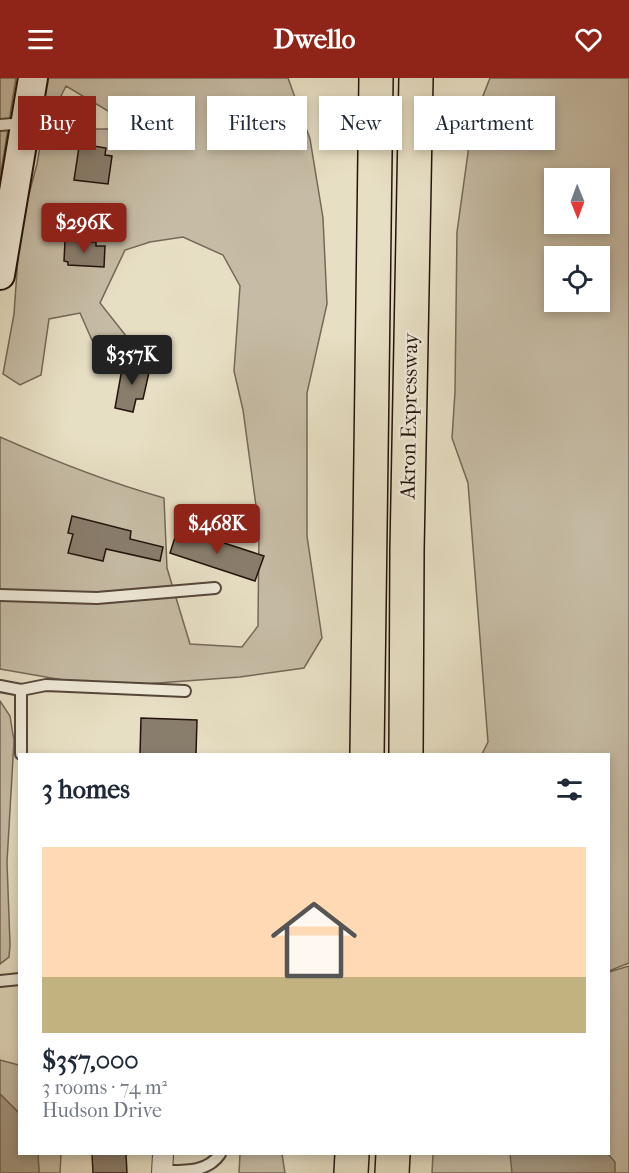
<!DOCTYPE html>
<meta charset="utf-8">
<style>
:root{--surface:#fff;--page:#f6f6f7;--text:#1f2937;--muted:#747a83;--accent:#8f2418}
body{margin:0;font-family:"IM FELL French Canon",serif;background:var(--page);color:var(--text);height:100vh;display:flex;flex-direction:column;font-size:22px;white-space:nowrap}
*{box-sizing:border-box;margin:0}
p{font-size:20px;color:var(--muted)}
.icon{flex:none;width:33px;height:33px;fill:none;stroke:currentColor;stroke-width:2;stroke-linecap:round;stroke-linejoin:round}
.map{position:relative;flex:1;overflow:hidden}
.drawer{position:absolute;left:18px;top:675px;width:592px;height:402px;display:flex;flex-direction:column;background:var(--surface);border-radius:0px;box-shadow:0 3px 9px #0003}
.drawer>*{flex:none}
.top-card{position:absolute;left:18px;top:18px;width:594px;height:54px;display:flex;gap:12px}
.needle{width:39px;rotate:179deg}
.tools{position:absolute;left:544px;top:90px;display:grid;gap:12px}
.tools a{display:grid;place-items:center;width:66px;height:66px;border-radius:0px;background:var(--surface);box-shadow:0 3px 9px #0003;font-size:30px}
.price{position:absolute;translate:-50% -51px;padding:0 14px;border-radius:6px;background:var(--accent);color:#fff;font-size:20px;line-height:39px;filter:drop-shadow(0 2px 3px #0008)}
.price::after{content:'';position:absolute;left:50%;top:36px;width:18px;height:14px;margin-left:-9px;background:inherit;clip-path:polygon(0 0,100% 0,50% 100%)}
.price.on{background:#222;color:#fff}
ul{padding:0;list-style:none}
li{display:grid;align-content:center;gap:12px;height:318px;padding:0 24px}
li span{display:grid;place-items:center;height:186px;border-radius:0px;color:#555}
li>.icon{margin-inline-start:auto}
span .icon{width:108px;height:108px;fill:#fffc;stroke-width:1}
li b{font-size:26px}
h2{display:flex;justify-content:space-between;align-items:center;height:72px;padding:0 24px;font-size:26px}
.chip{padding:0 21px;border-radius:0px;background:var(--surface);box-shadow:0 3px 9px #0003;font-size:21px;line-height:54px}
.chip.on{background:var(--accent);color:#fff}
header{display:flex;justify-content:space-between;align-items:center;height:78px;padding:0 24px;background:var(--accent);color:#fff;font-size:27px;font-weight:800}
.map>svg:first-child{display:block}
.green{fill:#c6bca5;stroke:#756858;stroke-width:1.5;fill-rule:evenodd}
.water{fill:#a59a85;stroke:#716455;stroke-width:1.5}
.building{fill:#897d6c;stroke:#24130c;stroke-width:1.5}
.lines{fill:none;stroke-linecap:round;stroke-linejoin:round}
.lane-casing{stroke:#55463a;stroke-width:14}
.street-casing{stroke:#55463a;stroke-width:22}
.secondary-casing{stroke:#24130c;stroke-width:32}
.highway-casing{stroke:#24130c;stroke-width:36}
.lane{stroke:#efead9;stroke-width:10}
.street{stroke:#efead9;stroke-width:20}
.secondary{stroke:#efead9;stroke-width:28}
.highway{stroke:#e7dfc4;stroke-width:33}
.labels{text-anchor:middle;stroke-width:5;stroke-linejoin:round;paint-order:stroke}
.street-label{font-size:21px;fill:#24130c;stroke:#efead9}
</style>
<header><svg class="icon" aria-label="menu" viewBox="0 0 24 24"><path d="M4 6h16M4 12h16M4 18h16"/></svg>Dwello<svg class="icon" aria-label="heart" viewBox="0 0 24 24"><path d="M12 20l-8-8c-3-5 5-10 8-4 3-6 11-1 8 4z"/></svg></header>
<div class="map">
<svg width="629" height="1095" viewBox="0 0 629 1095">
<rect width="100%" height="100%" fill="#e7dfc4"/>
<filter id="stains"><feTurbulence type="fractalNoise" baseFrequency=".00333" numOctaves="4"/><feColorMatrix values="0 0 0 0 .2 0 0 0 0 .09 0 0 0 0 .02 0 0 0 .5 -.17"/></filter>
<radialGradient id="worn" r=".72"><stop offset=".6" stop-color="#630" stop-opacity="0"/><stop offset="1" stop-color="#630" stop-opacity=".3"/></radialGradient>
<path class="green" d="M0 0H16L0 100Z
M47 0H288L310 61 323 140 327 226 307 315V458L322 560 304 590 240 599 103 609 0 591V359C54 383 107 404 164 420L167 490 190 566 242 569 258 548 259 450 243 332 234 293 240 208 223 177 183 159 150 164 125 172 100 225 130 263 103 287 80 235 49 241 41 297 20 307 3 296 14 236 20 150 37 86 43 51H125L110 34 66 8 53 34 43 17Z
M490 0H629V885L609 893V676H482L488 664 468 405 452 360 455 314 457 154 472 46ZM555 100H600V146H555ZM555 178H600V224H555Z
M0 623 10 638 14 663 7 784 10 867 9 879 0 886Z
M629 888V1095H432L433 1076H609V894Z
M0 982 19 987V1035L0 1016Z
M38 1076H61L60 1095H39Z
M240 1076H282L285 1095H239Z"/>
<path class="water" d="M0 1016 19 1035 20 1076H38L39 1095H0Z
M510 1076H608L615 1084V1095H512Z"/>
<path class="building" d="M88 67 106 70 105 77 112 78 108 106 74 102 79 69 87 70Z
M65 163 96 164V168H105L104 189 68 187V184L64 183Z
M143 262 166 266 162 287 140 283Z
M123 285 150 290 143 321H136L133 334 115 330Z
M72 438 131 453 130 461 163 469 160 483 106 471 103 483 68 475 73 456 68 455Z
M178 450 264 478 255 503 170 475Z
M141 640 197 642 196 676H140Z
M92 1076H126L127 1095H93Z"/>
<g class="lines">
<g class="lane-casing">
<path id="lane" d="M0 47 25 45
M0 517 97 520 215 510
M0 608 21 612V676
M21 612 46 607 185 613
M0 903 20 901
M162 1093C184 1093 207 1095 220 1076"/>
</g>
<g class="street-casing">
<path id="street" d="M162 1095 163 1076"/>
</g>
<g class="secondary-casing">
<path id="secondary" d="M0 197 33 0"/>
</g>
<g class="highway-casing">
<path id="highway" d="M367 676 376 0
M406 676 407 473 416 0
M351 1095 352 1076
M392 1095 393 1076"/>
</g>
<use href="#lane" class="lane"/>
<use href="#street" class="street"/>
<use href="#secondary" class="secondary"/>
<use href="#highway" class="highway"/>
</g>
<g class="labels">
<g class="street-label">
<text transform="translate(409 338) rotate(-89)" y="7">Akron Expressway</text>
</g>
</g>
<rect width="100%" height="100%" filter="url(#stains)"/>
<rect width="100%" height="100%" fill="url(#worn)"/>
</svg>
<div class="tools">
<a><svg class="needle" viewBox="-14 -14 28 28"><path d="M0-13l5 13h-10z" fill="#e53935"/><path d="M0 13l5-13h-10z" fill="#747a83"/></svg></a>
<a><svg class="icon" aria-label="locate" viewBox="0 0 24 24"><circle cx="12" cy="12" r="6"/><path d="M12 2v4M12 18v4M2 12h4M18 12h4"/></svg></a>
</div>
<b class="price" style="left:84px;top:176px">$296K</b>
<b class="price on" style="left:132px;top:308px">$357K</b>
<b class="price" style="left:217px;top:477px">$468K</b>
<div class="top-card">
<a class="chip on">Buy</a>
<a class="chip">Rent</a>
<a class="chip">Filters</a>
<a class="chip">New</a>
<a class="chip">Apartment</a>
</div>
<section class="drawer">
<h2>3 homes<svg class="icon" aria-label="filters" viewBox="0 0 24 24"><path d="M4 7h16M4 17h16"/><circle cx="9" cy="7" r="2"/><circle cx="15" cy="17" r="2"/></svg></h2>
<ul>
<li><span style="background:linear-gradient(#ffd9b3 70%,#c2b280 0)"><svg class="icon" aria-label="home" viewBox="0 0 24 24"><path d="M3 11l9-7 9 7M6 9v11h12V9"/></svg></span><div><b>$357,000</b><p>3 rooms · 74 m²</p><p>Hudson Drive</p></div></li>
</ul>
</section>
</div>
